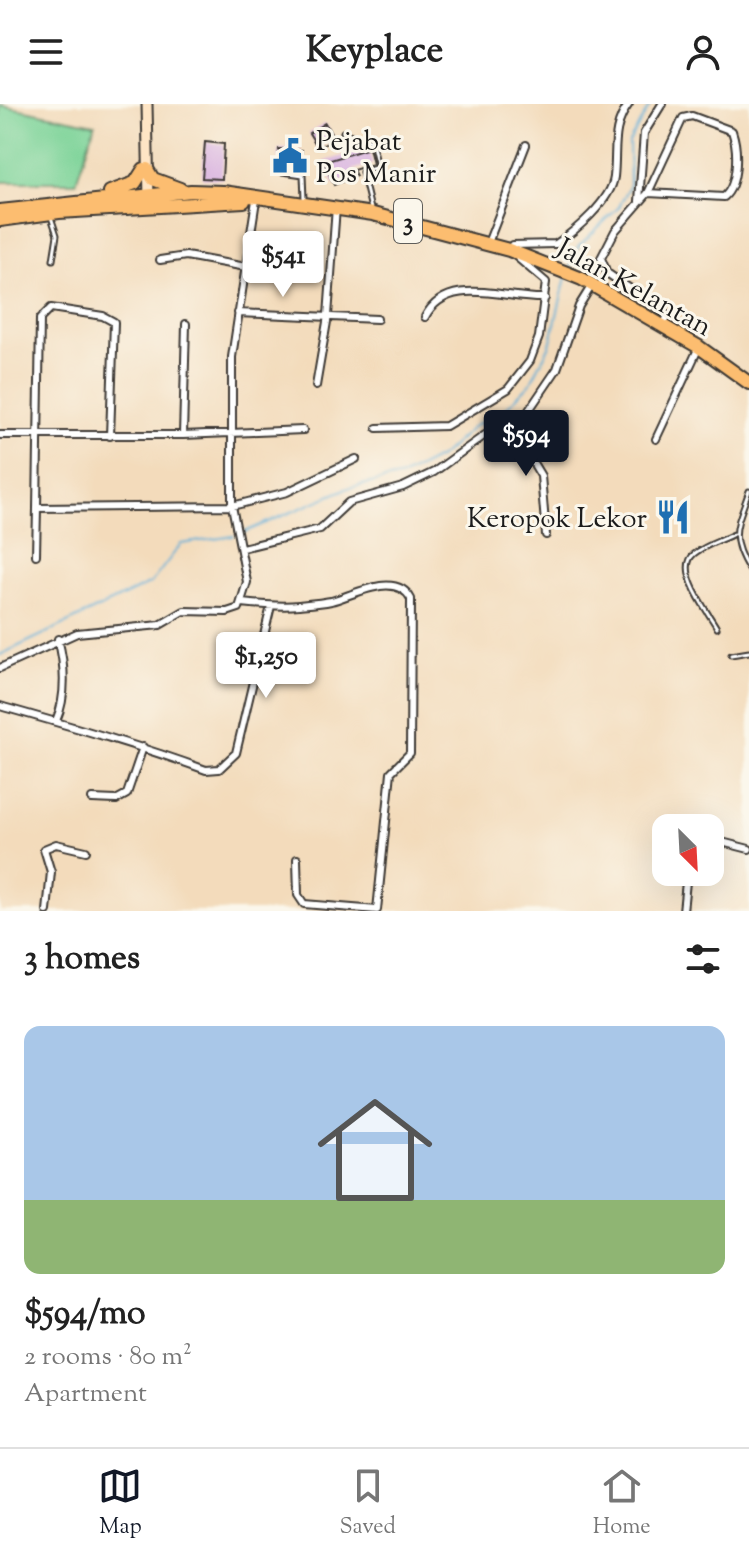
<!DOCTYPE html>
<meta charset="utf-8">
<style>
:root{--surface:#fff;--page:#f6f6f6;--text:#222;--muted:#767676;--line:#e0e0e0;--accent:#111827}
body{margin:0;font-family:"Sorts Mill Goudy",serif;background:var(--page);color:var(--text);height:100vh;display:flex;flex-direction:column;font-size:30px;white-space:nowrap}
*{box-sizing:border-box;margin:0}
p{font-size:26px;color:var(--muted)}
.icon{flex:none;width:44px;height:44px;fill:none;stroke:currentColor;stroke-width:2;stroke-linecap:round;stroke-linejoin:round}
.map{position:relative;height:807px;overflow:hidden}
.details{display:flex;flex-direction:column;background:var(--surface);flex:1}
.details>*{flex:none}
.needle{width:52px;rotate:156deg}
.controls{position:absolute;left:652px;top:710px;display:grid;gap:16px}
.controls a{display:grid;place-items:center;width:72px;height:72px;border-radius:16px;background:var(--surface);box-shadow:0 8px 32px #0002;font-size:40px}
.price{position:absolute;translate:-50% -68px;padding:0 18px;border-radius:8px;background:#fff;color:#222;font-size:26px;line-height:52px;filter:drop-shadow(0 2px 4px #0008)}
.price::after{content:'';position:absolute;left:50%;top:48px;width:24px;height:18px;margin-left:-12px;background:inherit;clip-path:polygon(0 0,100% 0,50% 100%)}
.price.selected{background:var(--accent);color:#fff}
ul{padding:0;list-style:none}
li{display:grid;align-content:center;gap:16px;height:424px;padding:0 24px}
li+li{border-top:2px solid var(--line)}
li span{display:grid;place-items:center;height:248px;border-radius:16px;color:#555}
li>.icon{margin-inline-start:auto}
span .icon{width:144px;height:144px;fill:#fffc;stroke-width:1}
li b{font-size:34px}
h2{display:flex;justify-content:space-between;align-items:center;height:96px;padding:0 24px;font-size:34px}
header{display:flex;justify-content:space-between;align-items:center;height:104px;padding:0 24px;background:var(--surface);font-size:36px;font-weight:700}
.dock{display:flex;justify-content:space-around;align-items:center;height:112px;border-top:2px solid var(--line);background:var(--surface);font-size:22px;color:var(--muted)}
.dock a{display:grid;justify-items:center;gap:4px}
.dock .selected{color:var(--accent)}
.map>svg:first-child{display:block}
.green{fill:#7bd398;stroke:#4c785a;stroke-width:2}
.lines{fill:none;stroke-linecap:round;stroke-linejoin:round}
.stream{stroke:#5badd6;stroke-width:2}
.building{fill:#d3a7dd}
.lane-casing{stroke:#3c3934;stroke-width:7}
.street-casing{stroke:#3c3934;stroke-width:10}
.secondary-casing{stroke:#3c3934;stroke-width:13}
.highway-casing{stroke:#3c3934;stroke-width:16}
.lane{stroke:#fff;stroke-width:3}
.street{stroke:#fff;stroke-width:6}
.secondary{stroke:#fee5c5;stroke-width:9}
.highway{stroke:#fcbd6f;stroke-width:12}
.labels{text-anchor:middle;stroke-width:6;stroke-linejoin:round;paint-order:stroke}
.shield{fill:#fbf7ec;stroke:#5f5e5a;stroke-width:2}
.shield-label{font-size:26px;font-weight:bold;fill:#1c1c1c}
.poi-label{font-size:28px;fill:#1c1c1c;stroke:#fbf7ec;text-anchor:start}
.street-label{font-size:28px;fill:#1c1c1c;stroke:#fbf7ec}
</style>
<header><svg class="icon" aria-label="menu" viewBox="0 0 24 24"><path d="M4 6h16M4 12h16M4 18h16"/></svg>Keyplace<svg class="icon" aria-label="person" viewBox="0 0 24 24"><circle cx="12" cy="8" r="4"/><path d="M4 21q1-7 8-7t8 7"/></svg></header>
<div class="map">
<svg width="749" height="807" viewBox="0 0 749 807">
<rect width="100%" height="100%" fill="#fbf7ec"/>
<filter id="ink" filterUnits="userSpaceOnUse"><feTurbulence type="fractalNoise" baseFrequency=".0125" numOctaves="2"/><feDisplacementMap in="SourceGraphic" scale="16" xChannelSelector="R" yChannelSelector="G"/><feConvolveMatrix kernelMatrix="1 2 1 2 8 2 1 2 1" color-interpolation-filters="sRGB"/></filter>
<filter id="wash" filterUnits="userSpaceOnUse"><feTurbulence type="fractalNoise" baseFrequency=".006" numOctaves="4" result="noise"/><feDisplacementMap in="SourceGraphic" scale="32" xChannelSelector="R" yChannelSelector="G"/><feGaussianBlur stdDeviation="1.8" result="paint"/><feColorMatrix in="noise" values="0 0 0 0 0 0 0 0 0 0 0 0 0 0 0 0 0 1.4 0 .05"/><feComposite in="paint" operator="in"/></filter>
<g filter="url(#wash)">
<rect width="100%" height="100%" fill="#f3dbbb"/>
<path class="green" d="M0 1 95 20 76 78H0Z"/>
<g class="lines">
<path class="stream" d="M570 164 578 143 619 103 630 81 629 38 651 0
M240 430 348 384 403 372 440 353 474 322 502 308 530 280 550 241 566 173
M0 551 151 479 181 440 234 432"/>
</g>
<g id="blocks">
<path class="building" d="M325 19 334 35 318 44 309 29Z
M205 38 224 40 222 75 202 74Z
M369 44 373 60 353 66 356 72 334 81 324 58Z
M279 45 302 46 301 59 278 57Z"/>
</g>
</g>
<g filter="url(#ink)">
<use href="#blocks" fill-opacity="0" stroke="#3c3934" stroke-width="2"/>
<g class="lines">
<g class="lane-casing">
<path id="lane" d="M343 28 372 38 378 63 362 68 371 105
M276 67 303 71 304 95
M51 113 57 131 53 156
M749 387C737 422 728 432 749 466
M717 524C708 508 675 466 694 450 705 441 722 436 734 430
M731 551 749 548"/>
</g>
<g class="street-casing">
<path id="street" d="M648 89 724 93C739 80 738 44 732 27L692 12 683 14 648 89 615 127 601 154 607 169 664 208 667 213 664 221
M639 97 644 29 662 0
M488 139 526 41
M509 145 512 141 556 140C575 127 611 97 614 73 617 45 611 24 629 0
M160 156 186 152 246 163
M238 209 377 215
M425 213C448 169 506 196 545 194
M316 282 328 212 336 103
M523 315 532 357 541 372 546 431
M377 324 446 322 508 285 530 257 539 233 546 178 513 150
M0 331H183L303 326
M183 331 186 220
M110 332 114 218 103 212 51 204 40 215 37 404 232 402V253L256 96
M656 335 699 243
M242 444 320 425 349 398 403 383 434 368 485 331 523 315 557 265 579 202 592 181
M36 451 37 404
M242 499C261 501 280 503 299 501 309 500 321 499 331 497 352 492 396 466 411 495L410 649 391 668 377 806 304 800 298 791 297 755
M0 564 77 529 160 521 184 507 227 508 239 504 247 478 232 402 287 388 356 355
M0 602C70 622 138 641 206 666L219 665 236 649 271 502
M56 617C67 592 65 560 58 535
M92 695 116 696 127 690 143 643
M710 735 749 745
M47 807 51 768 44 745 56 740 86 747
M683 807 687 768"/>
</g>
<g class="secondary-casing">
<path id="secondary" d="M147 0 149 96"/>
</g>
<g class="highway-casing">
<path id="highway" d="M147 65 153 75 180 85
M110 88 135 79 144 65
M0 107 191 87 223 88 373 110 509 146 582 175 699 243 749 279
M0 116 59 108 244 97"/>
</g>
<use href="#lane" class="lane"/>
<use href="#street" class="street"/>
<use href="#secondary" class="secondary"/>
<use href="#highway" class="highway"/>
</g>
</g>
<defs>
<g id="civic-bare" transform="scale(2.76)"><path d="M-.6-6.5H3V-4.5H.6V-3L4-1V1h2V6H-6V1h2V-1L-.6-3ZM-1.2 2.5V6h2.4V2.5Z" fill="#1f6fb2" stroke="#fbf7ec" stroke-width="2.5" paint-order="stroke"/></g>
<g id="restaurant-bare" transform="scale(2.76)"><path d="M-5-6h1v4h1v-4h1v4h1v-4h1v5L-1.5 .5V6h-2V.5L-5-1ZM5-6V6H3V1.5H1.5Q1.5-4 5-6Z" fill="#1f6fb2" stroke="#fbf7ec" stroke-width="2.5" paint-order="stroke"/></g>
</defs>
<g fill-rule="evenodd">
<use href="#civic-bare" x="290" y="52"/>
<use href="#restaurant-bare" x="673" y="413"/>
</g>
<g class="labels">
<rect class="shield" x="394" y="95" width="28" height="44" rx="6"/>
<g class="shield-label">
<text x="408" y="126">3</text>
</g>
<g class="poi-label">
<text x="316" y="46">Pejabat<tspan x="316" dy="32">Pos Manir</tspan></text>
<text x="647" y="423" text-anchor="end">Keropok Lekor</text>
</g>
<g class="street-label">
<text transform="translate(635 182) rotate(29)" y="10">Jalan Kelantan</text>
</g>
</g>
</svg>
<div class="controls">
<a><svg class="needle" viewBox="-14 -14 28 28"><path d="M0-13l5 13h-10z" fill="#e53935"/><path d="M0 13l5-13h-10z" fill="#767676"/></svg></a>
</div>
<b class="price" style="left:283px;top:195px">$541</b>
<b class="price selected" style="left:526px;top:374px">$594</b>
<b class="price" style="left:266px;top:596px">$1,250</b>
</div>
<section class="details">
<h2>3 homes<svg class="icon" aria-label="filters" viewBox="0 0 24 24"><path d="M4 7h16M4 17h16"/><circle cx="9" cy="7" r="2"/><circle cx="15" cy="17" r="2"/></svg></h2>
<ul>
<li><span style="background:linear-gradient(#a9c7e8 70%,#8fb573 0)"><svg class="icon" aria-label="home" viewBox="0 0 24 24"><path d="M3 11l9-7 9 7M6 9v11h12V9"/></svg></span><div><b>$594/mo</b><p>2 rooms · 80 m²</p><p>Apartment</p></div></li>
</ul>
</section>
<nav class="dock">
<a class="selected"><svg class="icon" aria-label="map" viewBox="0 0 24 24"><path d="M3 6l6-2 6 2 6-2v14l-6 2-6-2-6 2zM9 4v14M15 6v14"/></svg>Map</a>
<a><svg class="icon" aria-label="saved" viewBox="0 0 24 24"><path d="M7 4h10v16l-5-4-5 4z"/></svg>Saved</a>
<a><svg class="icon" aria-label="home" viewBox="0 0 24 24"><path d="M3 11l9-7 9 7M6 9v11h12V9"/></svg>Home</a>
</nav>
